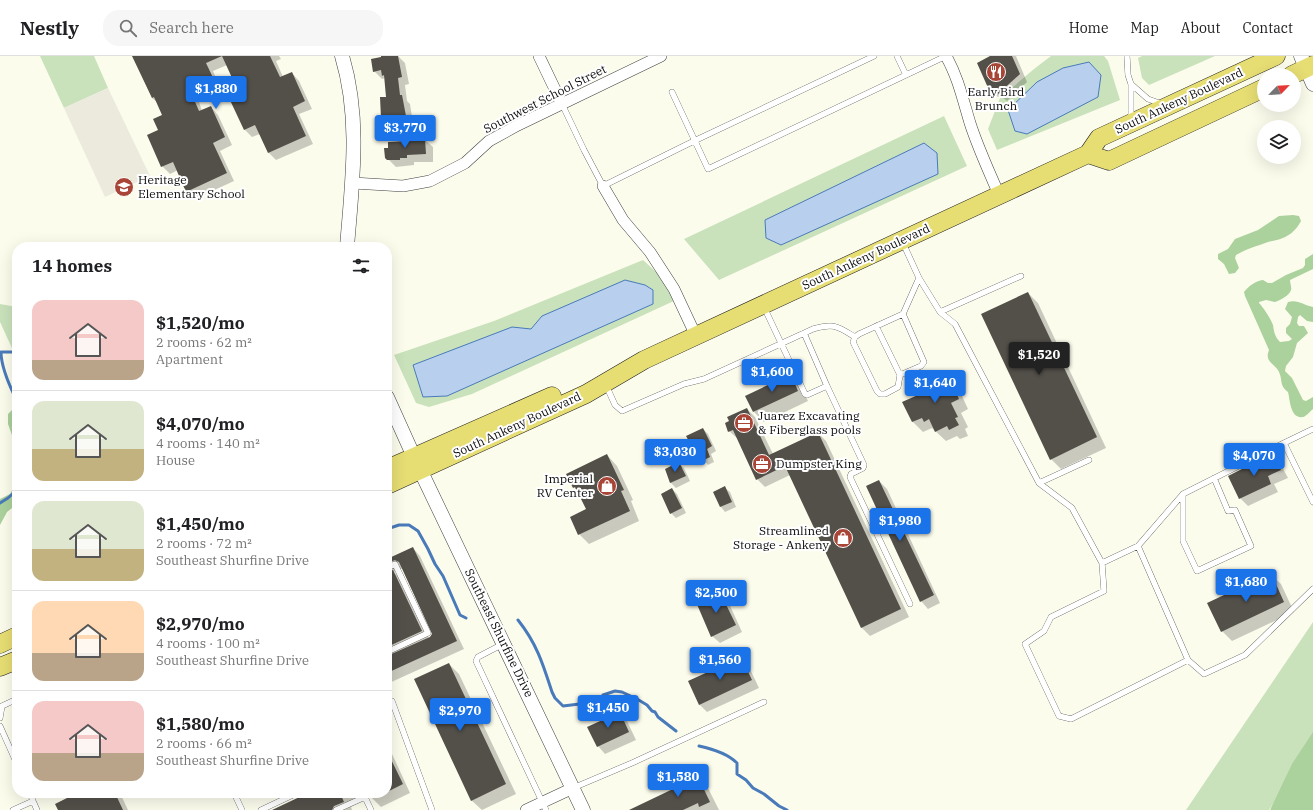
<!DOCTYPE html>
<meta charset="utf-8">
<style>
:root{--surface:#fff;--page:#f6f6f6;--text:#202124;--muted:#757577;--line:#e0e0e0;--accent:#1a73e8}
body{margin:0;font-family:"IBM Plex Serif",serif;background:var(--page);color:var(--text);height:100vh;display:flex;flex-direction:column;font-size:15px;white-space:nowrap}
*{box-sizing:border-box;margin:0}
p{font-size:13px;color:var(--muted)}
.icon{flex:none;width:22px;height:22px;fill:none;stroke:currentColor;stroke-width:2;stroke-linecap:round;stroke-linejoin:round}
.map{position:relative;flex:1;overflow:hidden}
.details{position:absolute;left:12px;top:186px;width:380px;height:556px;display:flex;flex-direction:column;background:var(--surface);border-radius:16px;box-shadow:0 4px 16px #0002}
.details>*{flex:none}
.needle{width:26px;rotate:65deg}
.tools{position:absolute;left:1257px;top:12px;display:grid;gap:8px}
.tools a{display:grid;place-items:center;width:44px;height:44px;border-radius:50%;background:var(--surface);box-shadow:0 4px 16px #0002;font-size:20px}
.price{position:absolute;translate:-50% -34px;padding:0 9px;border-radius:4px;background:var(--accent);color:#fff;font-size:13px;line-height:26px;filter:drop-shadow(0 1px 2px #0008)}
.price::after{content:'';position:absolute;left:50%;top:24px;width:12px;height:9px;margin-left:-6px;background:inherit;clip-path:polygon(0 0,100% 0,50% 100%)}
.price.current{background:#222;color:#fff}
ul{padding:0;list-style:none}
li{display:flex;align-items:center;gap:12px;height:100px;padding:0 20px}
li+li{border-top:1px solid var(--line)}
li span{display:grid;place-items:center;flex:none;width:112px;height:80px;border-radius:12px;color:#555}
li>.icon{margin-inline-start:auto}
span .icon{width:48px;height:48px;fill:#fffc;stroke-width:1}
li b{font-size:17px}
h2{display:flex;justify-content:space-between;align-items:center;height:48px;padding:0 20px;font-size:17px}
header{display:flex;align-items:center;gap:24px;box-sizing:border-box;height:56px;padding:0 20px;background:var(--surface);border-bottom:1px solid var(--line)}
header strong{font-size:19px}
nav{display:flex;gap:22px;margin-inline-start:auto;font-size:14px}
.search{width:280px;height:36px;background:var(--page);display:flex;align-items:center;gap:10px;box-sizing:border-box;padding:0 14px;border-radius:16px;color:var(--muted);font-size:15px}
.map>svg:first-child{display:block}
.green{fill:#c9e2bb}
.forest{fill:#abd19c}
.plaza{fill:#ebeadd}
.water{fill:#b8d0ed;stroke:#497aba}
.shadow{fill:#0003;fill-rule:evenodd}
.lines{fill:none;stroke-linecap:round;stroke-linejoin:round}
.stream{stroke:#497aba;stroke-width:3}
.building{fill:#534f49}
.service-casing{stroke:#3f3f3f;stroke-width:6}
.minor-casing{stroke:#3f3f3f;stroke-width:12}
.tertiary-casing{stroke:#3f3f3f;stroke-width:15}
.primary-casing{stroke:#1d1d1d;stroke-width:19}
.service{stroke:#fff;stroke-width:5.5}
.minor{stroke:#fff;stroke-width:11}
.tertiary{stroke:#fff;stroke-width:14}
.primary{stroke:#e6dd73;stroke-width:18}
.labels{text-anchor:middle;stroke-width:4;stroke-linejoin:round;paint-order:stroke}
.poi-label{font-size:12px;fill:#0c0c0c;stroke:#fff;text-anchor:start}
.street-label{font-size:12px;fill:#0c0c0c;stroke:#fff}
</style>
<header>
<strong>Nestly</strong>
<div class="search"><svg class="icon" aria-label="search" viewBox="0 0 24 24"><circle cx="10" cy="10" r="6"/><path d="M15 15l6 6"/></svg>Search here</div>
<nav><a>Home</a><a>Map</a><a>About</a><a>Contact</a></nav>
</header>
<div class="map">
<svg width="1313" height="754" viewBox="0 0 1313 754">
<rect width="100%" height="100%" fill="#fcfced"/>
<path class="green" d="M40 0H94L108 32 64 52Z
M1051 0H1104L1108 5 1120 44 997 94 988 73 1000 42 1034 13Z
M1142 0H1215L1149 29 1142 22 1138 2Z
M944 60 967 110 719 224 684 183Z
M643 204 667 226 676 244 472 338 429 351 416 347 394 299 494 265Z
M0 248 17 251V303L0 266Z
M1313 566V686L1269 754H1186Z"/>
<path class="forest" d="M1293 159 1299 160 1301 165C1296 175 1288 181 1277 184 1274 185 1271 185 1268 186 1257 190 1246 193 1236 199L1235 202 1239 212 1235 217 1229 218 1224 208 1218 203V198L1228 193 1235 183 1258 174 1279 160Z
M1313 198V213L1290 224C1290 227 1292 232 1291 234 1289 240 1280 244 1275 246L1266 244 1259 246V247C1263 251 1271 263 1273 269 1274 276 1275 281 1280 286L1289 285 1292 283 1286 277V272L1290 268 1292 261 1285 253 1288 246C1298 243 1303 249 1313 251V266L1307 265 1300 259 1298 261 1297 267 1299 270H1304L1308 277 1297 287 1293 301 1286 310 1285 315 1292 322 1303 344 1306 345 1313 341V353C1310 355 1307 360 1303 361 1290 363 1290 343 1288 336 1279 329 1283 325 1279 316 1275 307 1264 307 1269 294L1245 240 1244 236C1249 230 1255 225 1263 224L1268 227H1272L1286 219 1303 212 1305 209V203Z
M14 352 17 353V393L8 368V358Z
M17 425V448L7 456 0 469V443L10 438Z
M1313 676V754H1270L1292 708Z"/>
<path class="plaza" d="M108 32 150 120 105 141 64 52Z"/>
<path class="water" d="M1089 6 1101 19 1098 41 1027 78 1015 75 1008 54 1037 26 1063 12Z
M924 87 937 97 938 118 781 189 766 182 765 164Z
M625 224 645 229 653 234V248L447 340 423 341 413 309 512 271 531 273 542 260Z"/>
<path class="shadow" d="M133 0H279L281 3 276 5 283 21 292 17 299 25 312 53 299 58 313 88 276 104 269 97 260 78 252 81 245 74 231 42 240 38 227 9 213 15 222 36 199 46 202 55 211 51 218 59 232 89 220 95 234 125 195 143 187 135 178 114 170 118 162 110 160 74 164 59 159 48 152 42Z
M382 0H398L405 7 409 28 405 29 407 45 410 48 413 67 390 70 382 62 381 42H387L385 22 382 23 374 15 382 2Z
M992 0H1016L1027 26 1007 45 1001 40 998 41 990 34 978 7Z
M425 84 433 91V106H414V109L396 111 386 101 389 93 408 86Z
M1028 237 1038 247 1106 392 1061 413 1051 403Z
M946 317 956 327 968 353 961 357 968 371 965 373 968 380 960 383 957 380 946 385 932 372 923 376 913 366 904 347 928 335Z
M790 319 801 330 808 345 764 366 754 356Z
M747 353 755 361 773 398 818 377 826 385 909 561 870 580 862 572 790 419 765 431 757 423 738 383 729 375Z
M703 373 708 378 716 395 711 398 714 406 708 409 690 387 687 380Z
M607 399 617 410 633 444 631 445 639 465 589 488 579 478 587 454 579 437 574 431Z
M1273 402 1281 409 1288 422 1274 428 1278 436 1248 450 1240 442 1260 408Z
M679 408 684 412 690 425 676 432 671 427 666 414Z
M879 425 887 433 940 547 928 553 921 545Z
M725 432 730 436 736 451 725 456 721 451 714 436Z
M672 433 677 438 686 457 676 462 671 457Z
M413 492 420 500 464 593 387 628V499L390 503ZM403 512 433 577 429 582 401 523 394 516Z
M1270 518 1281 528 1294 556 1232 585 1222 575Z
M719 535 727 543 742 576 720 587 712 580Z
M741 602 748 609 759 632 707 656 699 648Z
M449 608 459 618 516 738 482 754 471 744Z
M620 657 627 665 636 684 605 698 598 690Z
M387 687 410 737 381 751 371 741 351 751 352 754H275L310 737H387Z
M698 722 708 732 719 754H631Z
M80 737H120L128 754H59Z"/>
<g class="lines">
<path class="stream" d="M1 296C1 312 10 331 17 345
M1 296H17
M0 447 8 442 17 434
M387 473 399 469H409L418 475 428 493 435 508 443 520 460 559 466 562
M518 564C537 588 543 608 552 636L555 642 563 650 596 646 600 644 603 639 615 635 622 636 637 643 647 649 652 655 655 656 658 661 676 675
M699 690C713 693 727 697 737 707V718L746 724 753 732 764 738 779 750 787 754"/>
</g>
<path class="building" d="M132 0H270L280 21 292 16 305 45 293 51 306 80 268 97 255 69 244 74 229 42 239 37 222 0 206 7 216 28 192 39 199 55 211 50 225 81 213 87 227 117 186 136 173 106 161 111 147 79 158 74 153 63 162 59 154 41 152 42Z
M381 0H398L402 21 398 22 400 39H402L406 60 381 62 380 41H386L384 19 382 20 381 14 373 16 371 3 381 1Z
M990 0H1012L1020 18 998 38 995 32 989 34 977 7Z
M407 83H425L426 98 407 99V102H400V104H387L385 102 384 92H388V86L407 85Z
M1028 236 1097 381 1050 404 981 258Z
M946 316 959 343 951 347 958 361 955 362 959 369 949 374 947 370 935 376 929 363 924 366 922 362 912 366 902 346 927 335 922 326Z
M791 318 798 335 753 356 745 340Z
M747 352 769 399 818 376 901 553 861 572 785 410 756 424 733 374 728 376 725 367 729 365 727 361Z
M703 372 712 390 707 393 710 401 702 405 699 396 697 397 692 386 690 387 686 380Z
M607 398 624 434 621 435 630 455 578 479 570 461 586 453 575 431 573 432 566 418Z
M1274 401 1281 414 1268 420 1271 428 1239 443 1228 420 1258 405 1259 407Z
M679 406 686 420 670 427 665 413Z
M879 424 934 539 920 546 866 430Z
M725 430 732 446 720 451 713 436Z
M672 432 682 452 670 458 661 438Z
M413 491 457 585 387 617V600L430 581 432 578 399 506 395 504 387 507V503Z
M393 514 422 575 387 591V516Z
M1271 517 1284 546 1221 576 1207 547Z
M719 534 736 569 711 581 696 546Z
M741 601 752 624 699 649 688 625Z
M449 607 506 728 471 745 414 623Z
M620 656 629 676 597 691 587 671Z
M387 695 403 728 387 736Z
M698 721 710 746 699 751 698 747 683 754H629Z
M77 737H115L123 754H58L55 748Z
M308 737H340L344 746 334 750 332 754H272Z"/>
<g class="lines">
<g class="service-casing">
<path id="service" d="M897 0 906 19
M1127 0 1128 19 1131 28V63
M1131 28 1148 43 1162 48
M672 36 708 113 946 0
M562 48 584 94 603 130 694 85 874 0
M903 187 919 222 903 258 859 278 855 281 853 286 877 335 880 338H885L898 331 900 319 921 310 924 306 903 258
M919 222 940 256 1021 220
M764 251 805 338 807 339 827 330 804 277
M940 256 955 268 1039 427 1089 404
M876 270 900 319
M606 329 615 349 622 355 684 328 704 323 813 273C834 267 837 270 855 281
M827 330 864 409 863 412 851 418 850 421 910 548
M1313 373 1284 387 1313 446
M1039 427 1072 452 1102 507 1104 535 1051 561 1044 575 1025 588 1059 660 1071 663 1188 604 1138 490 1102 507
M1183 438V485L1197 515 1251 490 1235 454 1228 455 1214 422
M1138 490 1183 438 1284 387
M387 512 395 508 428 577 387 596
M503 588 478 601 476 605 546 754
M1188 604 1204 618 1245 599 1313 533
M392 645 432 754
M0 662 2 650 17 643
M0 670 17 708
M573 732 632 707 764 646
M234 737 242 754
M363 737 371 754
M33 745 37 754
M13 754 33 745 30 737
M261 754 297 737
M336 754 365 741"/>
</g>
<g class="minor-casing">
<path id="minor" d="M539 0 562 48
M946 0C958 21 963 44 970 67 978 92 989 115 999 139
M353 127 403 130 430 125 465 107 489 85 518 69 661 0
M603 130 623 164 650 196 674 233 696 280
M526 754 573 732"/>
</g>
<g class="tertiary-casing">
<path id="tertiary" d="M342 0C361 63 352 127 347 191
M1301 0 1313 28
M387 341 414 401 583 754"/>
</g>
<g class="primary-casing">
<path id="primary" d="M1292 19 1313 9
M1088 98 1109 105 1264 32
M387 413 552 340
M387 429 586 338 644 304 1088 98 1099 82 1276 0
M0 588 17 580
M0 611 17 604"/>
</g>
<use href="#service" class="service"/>
<use href="#minor" class="minor"/>
<use href="#tertiary" class="tertiary"/>
<use href="#primary" class="primary"/>
</g>
<defs>
<g id="restaurant-disc" transform="scale(1)"><circle r="9.5" fill="#a84537" stroke="#fff"/><path d="M-5-6h1v4h1v-4h1v4h1v-4h1v5L-1.5 .5V6h-2V.5L-5-1ZM5-6V6H3V1.5H1.5Q1.5-4 5-6Z" fill="#fff"/></g>
<g id="school-disc" transform="scale(1)"><circle r="9.5" fill="#a84537" stroke="#fff"/><path d="M0-5L7-2L0 1L-7-2ZM-4 1L0 2.5L4 1V4Q0 6-4 4Z" fill="#fff"/></g>
<g id="office-disc" transform="scale(1)"><circle r="9.5" fill="#a84537" stroke="#fff"/><path d="M-6-3h4V-5.5h4V-3h4V5H-6ZM-1-4.5V-3h2v-1.5ZM-6 0V1H6V0Z" fill="#fff"/></g>
<g id="shop-disc" transform="scale(1)"><circle r="9.5" fill="#a84537" stroke="#fff"/><path d="M-5-2.5h2.3a2.7 3.5 0 0 1 5.4 0H5L5.5 6h-11ZM-1.5-2.5h3a1.5 2.3 0 0 0-3 0Z" fill="#fff"/></g>
</defs>
<g fill-rule="evenodd">
<use href="#restaurant-disc" x="996" y="16"/>
<use href="#school-disc" x="124" y="131"/>
<use href="#office-disc" x="744" y="367"/>
<use href="#office-disc" x="762" y="408"/>
<use href="#shop-disc" x="607" y="430"/>
<use href="#shop-disc" x="843" y="482"/>
</g>
<g class="labels">
<g class="poi-label">
<text x="996" y="40" text-anchor="middle">Early Bird<tspan x="996" dy="14">Brunch</tspan></text>
<text x="138" y="128">Heritage<tspan x="138" dy="14">Elementary School</tspan></text>
<text x="758" y="364">Juarez Excavating<tspan x="758" dy="14">&amp; Fiberglass pools</tspan></text>
<text x="776" y="412">Dumpster King</text>
<text x="593" y="427" text-anchor="end">Imperial<tspan x="593" dy="14">RV Center</tspan></text>
<text x="829" y="479" text-anchor="end">Streamlined<tspan x="829" dy="14">Storage - Ankeny</tspan></text>
</g>
<g class="street-label">
<text transform="translate(545 43) rotate(-27)" y="4">Southwest School Street</text>
<text transform="translate(1179 45) rotate(-25)" y="4">South Ankeny Boulevard</text>
<text transform="translate(866 201) rotate(-25)" y="4">South Ankeny Boulevard</text>
<text transform="translate(517 369) rotate(-25)" y="4">South Ankeny Boulevard</text>
<text transform="translate(499 577) rotate(64)" y="4">Southeast Shurfine Drive</text>
</g>
</g>
</svg>
<div class="tools">
<a><svg class="needle" viewBox="-14 -14 28 28"><path d="M0-13l5 13h-10z" fill="#e53935"/><path d="M0 13l5-13h-10z" fill="#757577"/></svg></a>
<a><svg class="icon" aria-label="layers" viewBox="0 0 24 24"><path d="M12 4l9 5-9 5-9-5zM3 14l9 5 9-5"/></svg></a>
</div>
<b class="price" style="left:216px;top:54px">$1,880</b>
<b class="price" style="left:405px;top:93px">$3,770</b>
<b class="price current" style="left:1039px;top:320px">$1,520</b>
<b class="price" style="left:772px;top:337px">$1,600</b>
<b class="price" style="left:935px;top:348px">$1,640</b>
<b class="price" style="left:675px;top:417px">$3,030</b>
<b class="price" style="left:1254px;top:421px">$4,070</b>
<b class="price" style="left:900px;top:486px">$1,980</b>
<b class="price" style="left:1246px;top:547px">$1,680</b>
<b class="price" style="left:716px;top:558px">$2,500</b>
<b class="price" style="left:720px;top:625px">$1,560</b>
<b class="price" style="left:608px;top:673px">$1,450</b>
<b class="price" style="left:460px;top:676px">$2,970</b>
<b class="price" style="left:678px;top:742px">$1,580</b>
<section class="details">
<h2>14 homes<svg class="icon" aria-label="filters" viewBox="0 0 24 24"><path d="M4 7h16M4 17h16"/><circle cx="9" cy="7" r="2"/><circle cx="15" cy="17" r="2"/></svg></h2>
<ul>
<li><span style="background:linear-gradient(#f6c9c9 75%,#b9a48a 0)"><svg class="icon" aria-label="home" viewBox="0 0 24 24"><path d="M3 11l9-7 9 7M6 9v11h12V9"/></svg></span><div><b>$1,520/mo</b><p>2 rooms · 62 m²</p><p>Apartment</p></div></li>
<li><span style="background:linear-gradient(#dfe7d0 60%,#c2b280 0)"><svg class="icon" aria-label="home" viewBox="0 0 24 24"><path d="M3 11l9-7 9 7M6 9v11h12V9"/></svg></span><div><b>$4,070/mo</b><p>4 rooms · 140 m²</p><p>House</p></div></li>
<li><span style="background:linear-gradient(#dfe7d0 60%,#c2b280 0)"><svg class="icon" aria-label="home" viewBox="0 0 24 24"><path d="M3 11l9-7 9 7M6 9v11h12V9"/></svg></span><div><b>$1,450/mo</b><p>2 rooms · 72 m²</p><p>Southeast Shurfine Drive</p></div></li>
<li><span style="background:linear-gradient(#ffd9b3 65%,#b9a48a 0)"><svg class="icon" aria-label="home" viewBox="0 0 24 24"><path d="M3 11l9-7 9 7M6 9v11h12V9"/></svg></span><div><b>$2,970/mo</b><p>4 rooms · 100 m²</p><p>Southeast Shurfine Drive</p></div></li>
<li><span style="background:linear-gradient(#f6c9c9 65%,#b9a48a 0)"><svg class="icon" aria-label="home" viewBox="0 0 24 24"><path d="M3 11l9-7 9 7M6 9v11h12V9"/></svg></span><div><b>$1,580/mo</b><p>2 rooms · 66 m²</p><p>Southeast Shurfine Drive</p></div></li>
</ul>
</section>
</div>
